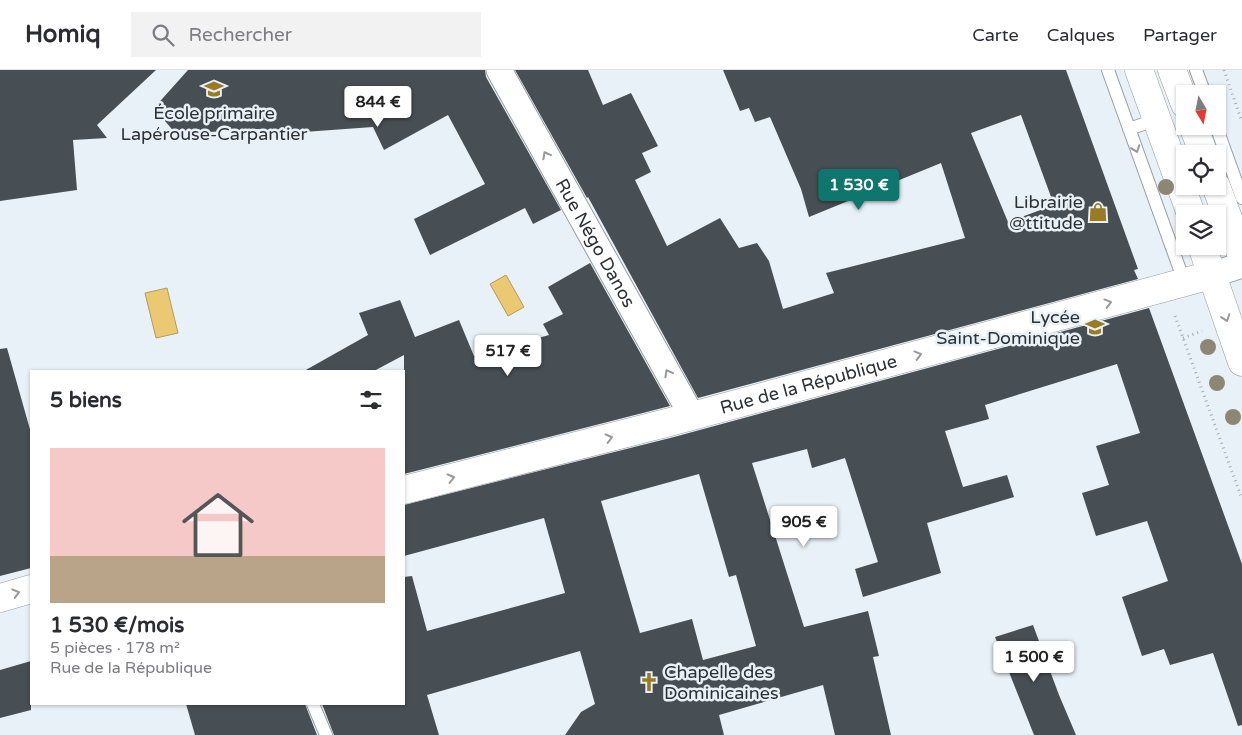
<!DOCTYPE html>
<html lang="fr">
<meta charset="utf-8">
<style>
:root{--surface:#fff;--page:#f2f2f3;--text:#2b2b33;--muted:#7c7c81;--line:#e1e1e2;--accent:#0f766e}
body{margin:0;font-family:"Varela Round",sans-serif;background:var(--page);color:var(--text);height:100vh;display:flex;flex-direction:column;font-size:19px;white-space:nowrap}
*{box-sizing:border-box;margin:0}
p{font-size:16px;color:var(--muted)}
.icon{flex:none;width:28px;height:28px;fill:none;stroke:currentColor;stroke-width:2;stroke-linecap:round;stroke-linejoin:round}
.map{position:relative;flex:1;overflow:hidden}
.side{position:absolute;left:30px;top:300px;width:375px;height:335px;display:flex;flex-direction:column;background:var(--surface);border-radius:0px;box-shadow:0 1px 4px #0004}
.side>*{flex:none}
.needle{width:32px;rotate:170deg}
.buttons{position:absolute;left:1176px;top:15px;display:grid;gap:10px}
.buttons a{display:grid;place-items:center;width:50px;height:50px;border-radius:0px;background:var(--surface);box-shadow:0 1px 4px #0004;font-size:25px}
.price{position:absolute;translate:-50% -42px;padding:0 11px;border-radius:5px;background:#fff;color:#222;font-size:16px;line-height:32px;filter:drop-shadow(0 1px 2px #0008)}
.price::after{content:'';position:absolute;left:50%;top:30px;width:15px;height:11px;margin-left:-8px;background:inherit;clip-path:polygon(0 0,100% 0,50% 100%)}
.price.on{background:var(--accent);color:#fff}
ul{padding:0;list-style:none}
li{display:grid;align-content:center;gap:10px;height:265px;padding:0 20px}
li+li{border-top:1px solid var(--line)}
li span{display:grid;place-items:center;height:155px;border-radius:0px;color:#555}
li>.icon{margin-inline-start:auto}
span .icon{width:90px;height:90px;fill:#fffc;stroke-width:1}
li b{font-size:21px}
h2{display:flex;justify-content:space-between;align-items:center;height:60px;padding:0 20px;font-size:21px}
header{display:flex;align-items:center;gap:30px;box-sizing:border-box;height:70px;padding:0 25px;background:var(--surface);border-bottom:1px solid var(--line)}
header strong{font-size:24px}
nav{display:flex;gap:28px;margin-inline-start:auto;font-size:18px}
.search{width:350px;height:45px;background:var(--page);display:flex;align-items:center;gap:12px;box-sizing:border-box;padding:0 18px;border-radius:0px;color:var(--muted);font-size:19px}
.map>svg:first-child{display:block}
.water{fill:#eac972;stroke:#b29b5f}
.building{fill:#484f54;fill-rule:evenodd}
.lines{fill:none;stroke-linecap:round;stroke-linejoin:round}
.service-casing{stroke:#979fa5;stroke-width:14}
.minor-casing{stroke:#979fa5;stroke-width:27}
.primary-casing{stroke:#979fa5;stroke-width:29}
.path{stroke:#a5acb1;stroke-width:3;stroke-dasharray:1 4;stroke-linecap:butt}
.service{stroke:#fff;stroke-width:12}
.minor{stroke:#fff;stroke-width:25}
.primary{stroke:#fff;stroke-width:28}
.tree{fill:#8c8775}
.oneway{stroke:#96989a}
.labels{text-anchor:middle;stroke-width:5;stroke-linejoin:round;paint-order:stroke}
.poi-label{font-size:18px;fill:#2e3134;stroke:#e9f1f8;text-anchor:end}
.street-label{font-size:18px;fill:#2e3134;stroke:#e9f1f8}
</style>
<header>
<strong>Homiq</strong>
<div class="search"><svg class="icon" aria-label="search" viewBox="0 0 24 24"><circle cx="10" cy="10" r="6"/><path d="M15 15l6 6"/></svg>Rechercher</div>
<nav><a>Carte</a><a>Calques</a><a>Partager</a></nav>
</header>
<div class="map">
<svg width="1242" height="665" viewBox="0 0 1242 665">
<rect width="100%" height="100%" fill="#e9f1f8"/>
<path class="water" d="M506 205 524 237 508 246 490 214Z
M167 218 178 263 156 268 145 223Z"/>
<path class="building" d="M0 0H156L97 55 107 68 73 70 77 120 0 131Z
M188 0H485L486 7 561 140 533 154 525 138 430 185 414 149 485 114 448 45 384 80 373 57 262 65 259 59 176 64 154 38Z
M515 0H588L603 35 631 23 658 76 642 83 651 102 635 110 667 176 720 148 739 178 757 173 769 191 783 239 834 223 826 203 965 168 941 93 809 147 801 119 770 47 755 52 749 38 740 41 723 0H1066L1138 199 1134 200 1138 209 698 328 588 127 587 128ZM1021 45 1054 135 1008 152 971 63Z
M590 193 670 336 404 404V285L374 301H304L368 265 359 243 400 230 415 267 459 250 474 286 549 265 543 254 563 244 548 217Z
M1149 238 1242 494V655L1238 656 1213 583 1170 595 1164 579 1142 586 1122 527 1168 511 1147 451 1096 466 1082 423 1109 415 1096 376 1140 363 1117 294 985 335 989 349 945 361 963 417 1007 405 1014 427 927 453 941 503 863 527 855 499 878 492 845 388 812 398 807 379 752 393 804 557 868 541 879 586 873 587 891 665H835L823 615 719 645 724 665H565L581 642 595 634 580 581 427 625 439 665H334L322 634H404V507L412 506 427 561 565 523 544 448 404 486V435L674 367ZM699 404 729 507 736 505 756 576 703 590 692 549 640 563 601 431Z
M7 278 31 363V498L0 506V279Z
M1033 555 1059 625 1076 665H1034L995 567Z
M31 591V640L0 648V600Z
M186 634H305L317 665H195Z"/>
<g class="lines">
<g class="service-casing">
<path id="service" d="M1108 0 1184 211
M1196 0 1205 24
M1216 56 1242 128
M1129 59 1158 49
M313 634 326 665"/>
</g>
<g class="minor-casing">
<g id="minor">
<path id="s1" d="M499 0 692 346"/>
<path d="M1211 205 1242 195"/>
</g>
</g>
<g class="primary-casing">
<g id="primary">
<path d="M1139 0 1191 144"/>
<path d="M1172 0 1185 34"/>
<path d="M1193 56 1204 84"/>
<path d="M1216 116 1242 186"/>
<path d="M1202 176 1242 292"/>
<path id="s2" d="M404 420 670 352 1211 205"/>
<path d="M0 528 31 519"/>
</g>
</g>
<path class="path" d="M1224 0 1242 52
M1175 246 1242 429
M1183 268 1202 261"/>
<use href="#service" class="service"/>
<use href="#minor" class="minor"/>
<use href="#primary" class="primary"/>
</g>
<g class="tree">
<circle cx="1166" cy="117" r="8"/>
<circle cx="1208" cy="277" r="8"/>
<circle cx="1217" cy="313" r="8"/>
<circle cx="1233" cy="347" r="8"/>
</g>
<defs><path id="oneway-chevron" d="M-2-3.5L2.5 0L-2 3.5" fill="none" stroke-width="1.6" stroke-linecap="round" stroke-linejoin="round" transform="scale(1.25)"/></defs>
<g class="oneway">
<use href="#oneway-chevron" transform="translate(1136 79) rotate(70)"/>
<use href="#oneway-chevron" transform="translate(546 85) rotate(-119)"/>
<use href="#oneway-chevron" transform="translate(1108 233) rotate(-15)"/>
<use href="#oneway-chevron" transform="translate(1226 248) rotate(71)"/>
<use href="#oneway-chevron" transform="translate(918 285) rotate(-15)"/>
<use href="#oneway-chevron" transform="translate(668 303) rotate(-119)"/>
<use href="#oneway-chevron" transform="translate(609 368) rotate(-14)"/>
<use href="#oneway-chevron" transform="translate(451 408) rotate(-14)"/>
<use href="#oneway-chevron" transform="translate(16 523) rotate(-16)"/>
</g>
<defs>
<g id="school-bare" transform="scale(1.5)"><path d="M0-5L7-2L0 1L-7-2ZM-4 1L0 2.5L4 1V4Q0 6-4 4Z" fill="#997b24" stroke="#e9f1f8" stroke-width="2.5" paint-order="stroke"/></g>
<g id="shop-bare" transform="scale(1.5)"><path d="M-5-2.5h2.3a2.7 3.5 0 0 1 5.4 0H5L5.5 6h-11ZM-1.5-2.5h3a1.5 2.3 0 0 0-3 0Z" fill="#997b24" stroke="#e9f1f8" stroke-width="2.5" paint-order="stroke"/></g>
<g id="church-bare" transform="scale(1.5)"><path d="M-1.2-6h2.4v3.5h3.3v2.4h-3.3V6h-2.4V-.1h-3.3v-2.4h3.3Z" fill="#997b24" stroke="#e9f1f8" stroke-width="2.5" paint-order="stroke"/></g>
</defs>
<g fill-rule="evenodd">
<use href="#school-bare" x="214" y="19"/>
<use href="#shop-bare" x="1098" y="142"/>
<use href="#school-bare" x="1095" y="257"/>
<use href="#church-bare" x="649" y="612"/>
</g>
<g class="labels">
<g class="poi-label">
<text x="214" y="49" text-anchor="middle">École primaire<tspan x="214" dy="21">Lapérouse-Carpantier</tspan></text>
<text x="1083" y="138">Librairie<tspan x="1083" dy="21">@ttitude</tspan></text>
<text x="1080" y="253">Lycée<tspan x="1080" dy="21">Saint-Dominique</tspan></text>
<text x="664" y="608" text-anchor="start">Chapelle des<tspan x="664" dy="21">Dominicaines</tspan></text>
</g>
<g class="street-label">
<text dy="6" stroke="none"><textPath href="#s1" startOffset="198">Rue Négo Danos</textPath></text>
<text dy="6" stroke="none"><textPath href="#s2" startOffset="418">Rue de la République</textPath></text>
</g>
</g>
</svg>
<div class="buttons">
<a><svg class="needle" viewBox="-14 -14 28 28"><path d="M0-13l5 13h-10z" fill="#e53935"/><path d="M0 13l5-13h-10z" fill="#7c7c81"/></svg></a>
<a><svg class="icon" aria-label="locate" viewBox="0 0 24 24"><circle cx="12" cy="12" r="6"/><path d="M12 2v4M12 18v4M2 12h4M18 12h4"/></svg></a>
<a><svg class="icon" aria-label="layers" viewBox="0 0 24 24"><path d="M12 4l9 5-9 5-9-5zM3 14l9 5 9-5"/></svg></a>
</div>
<b class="price" style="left:378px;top:58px">844 €</b>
<b class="price on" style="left:859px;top:141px">1 530 €</b>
<b class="price" style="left:508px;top:307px">517 €</b>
<b class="price" style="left:804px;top:478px">905 €</b>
<b class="price" style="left:1034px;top:613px">1 500 €</b>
<section class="side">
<h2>5 biens<svg class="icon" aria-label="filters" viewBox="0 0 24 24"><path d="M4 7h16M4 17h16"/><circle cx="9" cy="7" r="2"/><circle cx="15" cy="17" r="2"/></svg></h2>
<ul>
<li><span style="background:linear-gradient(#f6c9c9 70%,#b9a48a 0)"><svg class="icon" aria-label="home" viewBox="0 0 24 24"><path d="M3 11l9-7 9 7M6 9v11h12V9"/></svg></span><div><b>1 530 €/mois</b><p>5 pièces · 178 m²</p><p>Rue de la République</p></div></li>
</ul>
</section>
</div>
